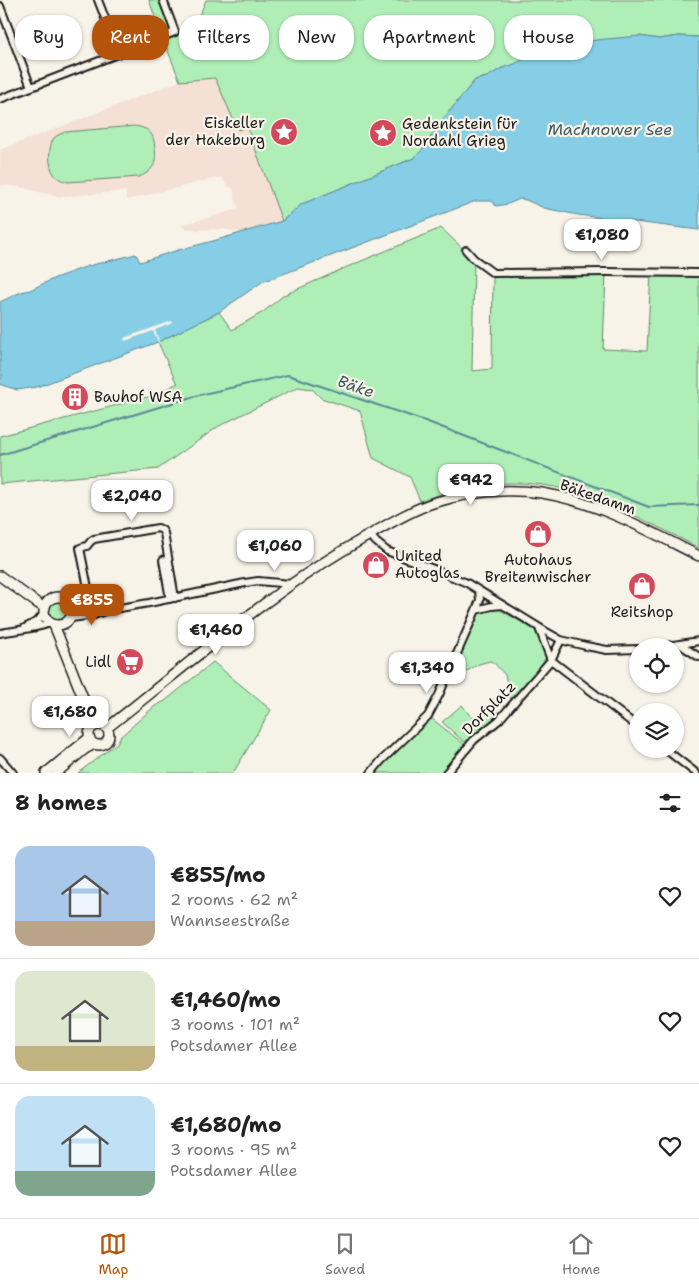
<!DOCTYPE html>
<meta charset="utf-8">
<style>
:root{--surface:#fff;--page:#f6f6f6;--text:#222;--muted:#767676;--line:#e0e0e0;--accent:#b45309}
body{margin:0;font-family:"Shantell Sans",sans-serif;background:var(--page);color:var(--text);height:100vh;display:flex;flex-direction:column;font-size:19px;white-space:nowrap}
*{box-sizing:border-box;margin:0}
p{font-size:16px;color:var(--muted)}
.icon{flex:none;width:28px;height:28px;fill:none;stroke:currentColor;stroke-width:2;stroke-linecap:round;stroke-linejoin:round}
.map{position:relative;height:773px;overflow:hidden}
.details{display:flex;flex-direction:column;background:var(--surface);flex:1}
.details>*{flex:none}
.banner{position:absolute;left:15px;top:15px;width:670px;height:45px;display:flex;gap:10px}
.controls{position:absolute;left:629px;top:638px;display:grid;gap:10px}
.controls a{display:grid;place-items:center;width:55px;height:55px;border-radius:50%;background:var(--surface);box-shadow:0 1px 4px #0004;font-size:25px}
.price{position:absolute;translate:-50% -42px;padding:0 11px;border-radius:10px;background:#fff;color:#222;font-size:16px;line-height:32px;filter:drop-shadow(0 1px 2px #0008)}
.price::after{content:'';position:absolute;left:50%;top:30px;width:15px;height:11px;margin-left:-8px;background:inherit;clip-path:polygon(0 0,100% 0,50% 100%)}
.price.selected{background:var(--accent);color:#fff}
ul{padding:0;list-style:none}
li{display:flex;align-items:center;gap:15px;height:125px;padding:0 15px}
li+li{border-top:1px solid var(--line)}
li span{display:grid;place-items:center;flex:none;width:140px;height:100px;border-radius:15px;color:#555}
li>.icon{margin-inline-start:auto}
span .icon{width:60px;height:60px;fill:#fffc;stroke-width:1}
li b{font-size:21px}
h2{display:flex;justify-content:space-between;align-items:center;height:60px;padding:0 15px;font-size:21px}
.chip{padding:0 18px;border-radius:20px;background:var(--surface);box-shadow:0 1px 4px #0004;font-size:18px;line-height:45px}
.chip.selected{background:var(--accent);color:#fff}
.tabs{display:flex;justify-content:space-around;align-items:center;height:70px;border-top:1px solid var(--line);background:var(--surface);font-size:14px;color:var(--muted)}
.tabs a{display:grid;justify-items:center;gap:2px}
.tabs .selected{color:var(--accent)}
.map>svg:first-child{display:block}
.built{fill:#f4e0d5}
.green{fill:#afefb7;stroke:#66866a}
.water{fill:#85cee6;stroke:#5b8795}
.pier{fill:#f7f3e8}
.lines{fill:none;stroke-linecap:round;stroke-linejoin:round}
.stream{stroke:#5b8795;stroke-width:2}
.street-casing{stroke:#1c1c1c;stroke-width:10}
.secondary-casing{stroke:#1c1c1c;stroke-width:12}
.street{stroke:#f7f3e8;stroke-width:6}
.secondary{stroke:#f7f3e8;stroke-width:9}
.labels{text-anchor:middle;stroke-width:4.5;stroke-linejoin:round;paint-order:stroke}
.poi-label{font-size:15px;fill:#1c1c1c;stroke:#f7f3e8;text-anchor:start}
.street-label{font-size:15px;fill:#1c1c1c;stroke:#f7f3e8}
.water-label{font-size:16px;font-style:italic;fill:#415a63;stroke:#f7f3e8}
</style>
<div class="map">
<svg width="699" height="773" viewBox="0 0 699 773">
<rect width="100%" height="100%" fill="#f7f3e8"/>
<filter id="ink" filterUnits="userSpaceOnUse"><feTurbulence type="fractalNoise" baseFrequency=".02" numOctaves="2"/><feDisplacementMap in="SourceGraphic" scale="10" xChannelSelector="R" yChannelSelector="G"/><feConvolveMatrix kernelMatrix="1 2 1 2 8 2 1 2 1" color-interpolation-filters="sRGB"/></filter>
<g filter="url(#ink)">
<path class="built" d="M215 77 238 130 247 126 282 221 241 233 222 229 198 230 182 228V225L238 209 233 189 227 186 221 177 126 200V191L59 197 20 187 0 185V150L180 81Z"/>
<path class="green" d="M149 0H159L169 29 161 34Z
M206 0H699V37L678 36 659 39 639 36 502 68 487 77 475 80 443 119 423 150 414 158 302 204 282 221 247 127 238 130 215 78 180 81 164 41 188 30 197 23 195 19 201 12Z
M134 126C150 128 154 134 155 149 157 164 153 171 139 177L68 182C62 180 57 179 54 174 48 166 48 146 54 138 57 135 61 134 65 132Z
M441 228 474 259 472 371 492 369 493 273 606 272 603 349 647 351 651 272 699 273V548C658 527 618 505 574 492 524 476 468 483 420 501L410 477 373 458 360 411 321 398 312 389 298 387 219 426 158 469 0 484V436L155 395 178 383 175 380 158 342 219 312 232 330 263 312 284 295 347 267Z
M48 611a10 10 0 1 1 20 0a10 10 0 1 1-20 0Z
M497 608 535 630 544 651 546 658 536 671 513 696 511 700 505 675 494 663 490 661 479 664 447 683 477 614 481 611Z
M213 662 271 710 233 773H78L117 743 120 737 155 706 165 701Z
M462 705 472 718 490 708 498 713 487 727 464 742 442 722Z
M431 718 465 745 441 773H373L379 766Z"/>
<path class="water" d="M639 36 659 39 678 36 699 37V230L578 215 544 208 526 200 520 199 508 204 496 206 492 201H476L262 282 219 312 158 342 37 387 17 390 0 384V380L3 375H0V302L21 292 30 290 55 278 88 266 136 254 140 262 178 250 213 241 282 221 302 204 414 158 422 150 443 119 475 80 487 77 502 68 512 65 538 53 596 40Z"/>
<path class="pier" d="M172 321 173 323 155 330 160 344H159L153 331 125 341 124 338Z"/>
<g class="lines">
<path class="stream" d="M0 455 199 395 288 375 428 422 649 507 699 505"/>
<g class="street-casing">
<path id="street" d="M98 0 119 54
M0 6 31 87
M0 99 175 32 163 0
M466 250 474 259 493 273 606 272 699 273
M370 535 376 542 387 551 436 570 467 583 545 631 561 640 586 646 607 650 638 649
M163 560 170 599
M88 588 80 548 87 546 91 541 94 539 158 528 162 530 164 533 175 598
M73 608 81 610H104
M476 610 492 606 503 605
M71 618 94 615 108 610 149 603 245 583 258 581 291 584
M25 628 38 621 44 613
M539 628 551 660
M0 633C16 630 35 629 50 623
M681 645 699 657
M667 646 699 641
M551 660 638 727
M665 749 696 773
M0 758 13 773
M371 773 381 761 428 716 439 695 476 610 480 600 479 591
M446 773 474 740 499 720 551 660 561 640"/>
</g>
<g class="secondary-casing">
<path id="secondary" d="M0 576 37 603 45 608
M44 611a14 14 0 1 1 28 0a14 14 0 1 1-28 0Z
M54 625 94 725
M89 735a10 10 0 1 1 20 0a10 10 0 1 1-20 0Z
M107 728C191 662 272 590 366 537 387 525 409 511 433 503 467 492 506 488 542 493 598 502 649 531 699 556
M46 773 89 738
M56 773 85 749 94 744"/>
</g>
<use href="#street" class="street"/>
<use href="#secondary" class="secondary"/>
</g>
</g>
<defs>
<g id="sight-disc" transform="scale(1.4375)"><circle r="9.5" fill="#d1495b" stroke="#f7f3e8"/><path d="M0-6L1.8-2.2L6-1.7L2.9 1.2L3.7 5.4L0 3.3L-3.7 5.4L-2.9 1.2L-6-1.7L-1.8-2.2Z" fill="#fff"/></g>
<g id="building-disc" transform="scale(1.4375)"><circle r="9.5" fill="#d1495b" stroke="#f7f3e8"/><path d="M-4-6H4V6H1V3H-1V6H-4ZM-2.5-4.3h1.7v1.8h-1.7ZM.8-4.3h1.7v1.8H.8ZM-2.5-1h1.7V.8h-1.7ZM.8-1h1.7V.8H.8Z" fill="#fff"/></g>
<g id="shop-disc" transform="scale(1.4375)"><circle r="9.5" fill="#d1495b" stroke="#f7f3e8"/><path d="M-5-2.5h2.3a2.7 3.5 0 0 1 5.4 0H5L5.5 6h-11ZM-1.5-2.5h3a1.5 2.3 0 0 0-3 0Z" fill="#fff"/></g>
<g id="supermarket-disc" transform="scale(1.4375)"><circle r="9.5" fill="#d1495b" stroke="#f7f3e8"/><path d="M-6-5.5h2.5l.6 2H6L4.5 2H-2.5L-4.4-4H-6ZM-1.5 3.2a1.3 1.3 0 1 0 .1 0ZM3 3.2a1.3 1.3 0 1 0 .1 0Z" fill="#fff"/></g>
</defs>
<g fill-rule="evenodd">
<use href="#sight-disc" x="284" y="132"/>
<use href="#sight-disc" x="383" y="133"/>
<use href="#building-disc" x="75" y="397"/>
<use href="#shop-disc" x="538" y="534"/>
<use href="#shop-disc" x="376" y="565"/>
<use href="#shop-disc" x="642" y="586"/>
<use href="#supermarket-disc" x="130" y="662"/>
</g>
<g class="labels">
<g class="poi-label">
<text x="265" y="128" text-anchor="end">Eiskeller<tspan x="265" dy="17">der Hakeburg</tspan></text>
<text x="402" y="129">Gedenkstein für<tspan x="402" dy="17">Nordahl Grieg</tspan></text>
<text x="94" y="402">Bauhof WSA</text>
<text x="395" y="561">United<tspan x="395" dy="17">Autoglas</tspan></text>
<text x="538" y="565" text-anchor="middle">Autohaus<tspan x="538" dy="17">Breitenwischer</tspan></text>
<text x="642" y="617" text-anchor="middle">Reitshop</text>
<text x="111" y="667" text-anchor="end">Lidl</text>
</g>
<g class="street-label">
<text transform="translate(598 497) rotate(19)" y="5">Bäkedamm</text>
<text transform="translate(489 708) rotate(-45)" y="5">Dorfplatz</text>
</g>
<g class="water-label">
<text x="610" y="135">Machnower See</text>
<text transform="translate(356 386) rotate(19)" y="6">Bäke</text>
</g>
</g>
</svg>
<div class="controls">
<a><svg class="icon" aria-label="locate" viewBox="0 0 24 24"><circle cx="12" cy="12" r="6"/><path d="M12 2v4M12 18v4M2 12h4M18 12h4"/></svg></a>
<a><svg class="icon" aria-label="layers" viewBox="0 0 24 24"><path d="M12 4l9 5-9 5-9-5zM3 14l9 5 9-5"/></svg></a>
</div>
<b class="price" style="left:602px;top:261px">€1,080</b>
<b class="price" style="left:471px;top:506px">€942</b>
<b class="price" style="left:132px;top:522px">€2,040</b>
<b class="price" style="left:275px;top:572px">€1,060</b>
<b class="price selected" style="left:92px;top:626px">€855</b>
<b class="price" style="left:216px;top:656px">€1,460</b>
<b class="price" style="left:427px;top:694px">€1,340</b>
<b class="price" style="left:70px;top:738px">€1,680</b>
<div class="banner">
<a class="chip">Buy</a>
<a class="chip selected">Rent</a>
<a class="chip">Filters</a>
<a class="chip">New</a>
<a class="chip">Apartment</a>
<a class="chip">House</a>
</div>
</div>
<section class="details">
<h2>8 homes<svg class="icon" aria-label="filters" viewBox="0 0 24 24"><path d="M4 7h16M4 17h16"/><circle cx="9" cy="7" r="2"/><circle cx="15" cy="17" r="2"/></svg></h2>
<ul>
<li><span style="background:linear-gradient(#a9c7e8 75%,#b9a48a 0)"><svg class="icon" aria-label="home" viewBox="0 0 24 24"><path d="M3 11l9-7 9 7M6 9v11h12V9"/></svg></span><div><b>€855/mo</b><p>2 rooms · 62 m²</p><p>Wannseestraße</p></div><svg class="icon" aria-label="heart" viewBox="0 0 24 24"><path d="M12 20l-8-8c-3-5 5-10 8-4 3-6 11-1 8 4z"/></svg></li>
<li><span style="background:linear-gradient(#dfe7d0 75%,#c2b280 0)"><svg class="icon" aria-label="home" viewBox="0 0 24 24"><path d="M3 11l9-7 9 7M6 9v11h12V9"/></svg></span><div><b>€1,460/mo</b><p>3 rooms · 101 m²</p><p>Potsdamer Allee</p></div><svg class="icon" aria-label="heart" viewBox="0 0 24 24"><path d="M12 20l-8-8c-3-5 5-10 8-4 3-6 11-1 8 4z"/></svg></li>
<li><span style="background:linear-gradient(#bfe0f5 75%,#7fa58c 0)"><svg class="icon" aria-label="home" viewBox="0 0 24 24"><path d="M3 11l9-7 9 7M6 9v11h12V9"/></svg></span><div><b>€1,680/mo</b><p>3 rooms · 95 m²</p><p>Potsdamer Allee</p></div><svg class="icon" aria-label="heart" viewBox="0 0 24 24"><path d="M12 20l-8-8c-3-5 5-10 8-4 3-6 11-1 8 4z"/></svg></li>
</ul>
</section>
<nav class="tabs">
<a class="selected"><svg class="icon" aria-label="map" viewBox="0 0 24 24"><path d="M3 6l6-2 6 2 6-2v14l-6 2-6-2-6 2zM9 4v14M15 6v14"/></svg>Map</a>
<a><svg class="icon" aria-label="saved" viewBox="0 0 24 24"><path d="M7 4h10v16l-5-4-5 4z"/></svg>Saved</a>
<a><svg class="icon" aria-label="home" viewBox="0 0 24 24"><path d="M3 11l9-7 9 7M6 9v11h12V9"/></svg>Home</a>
</nav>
